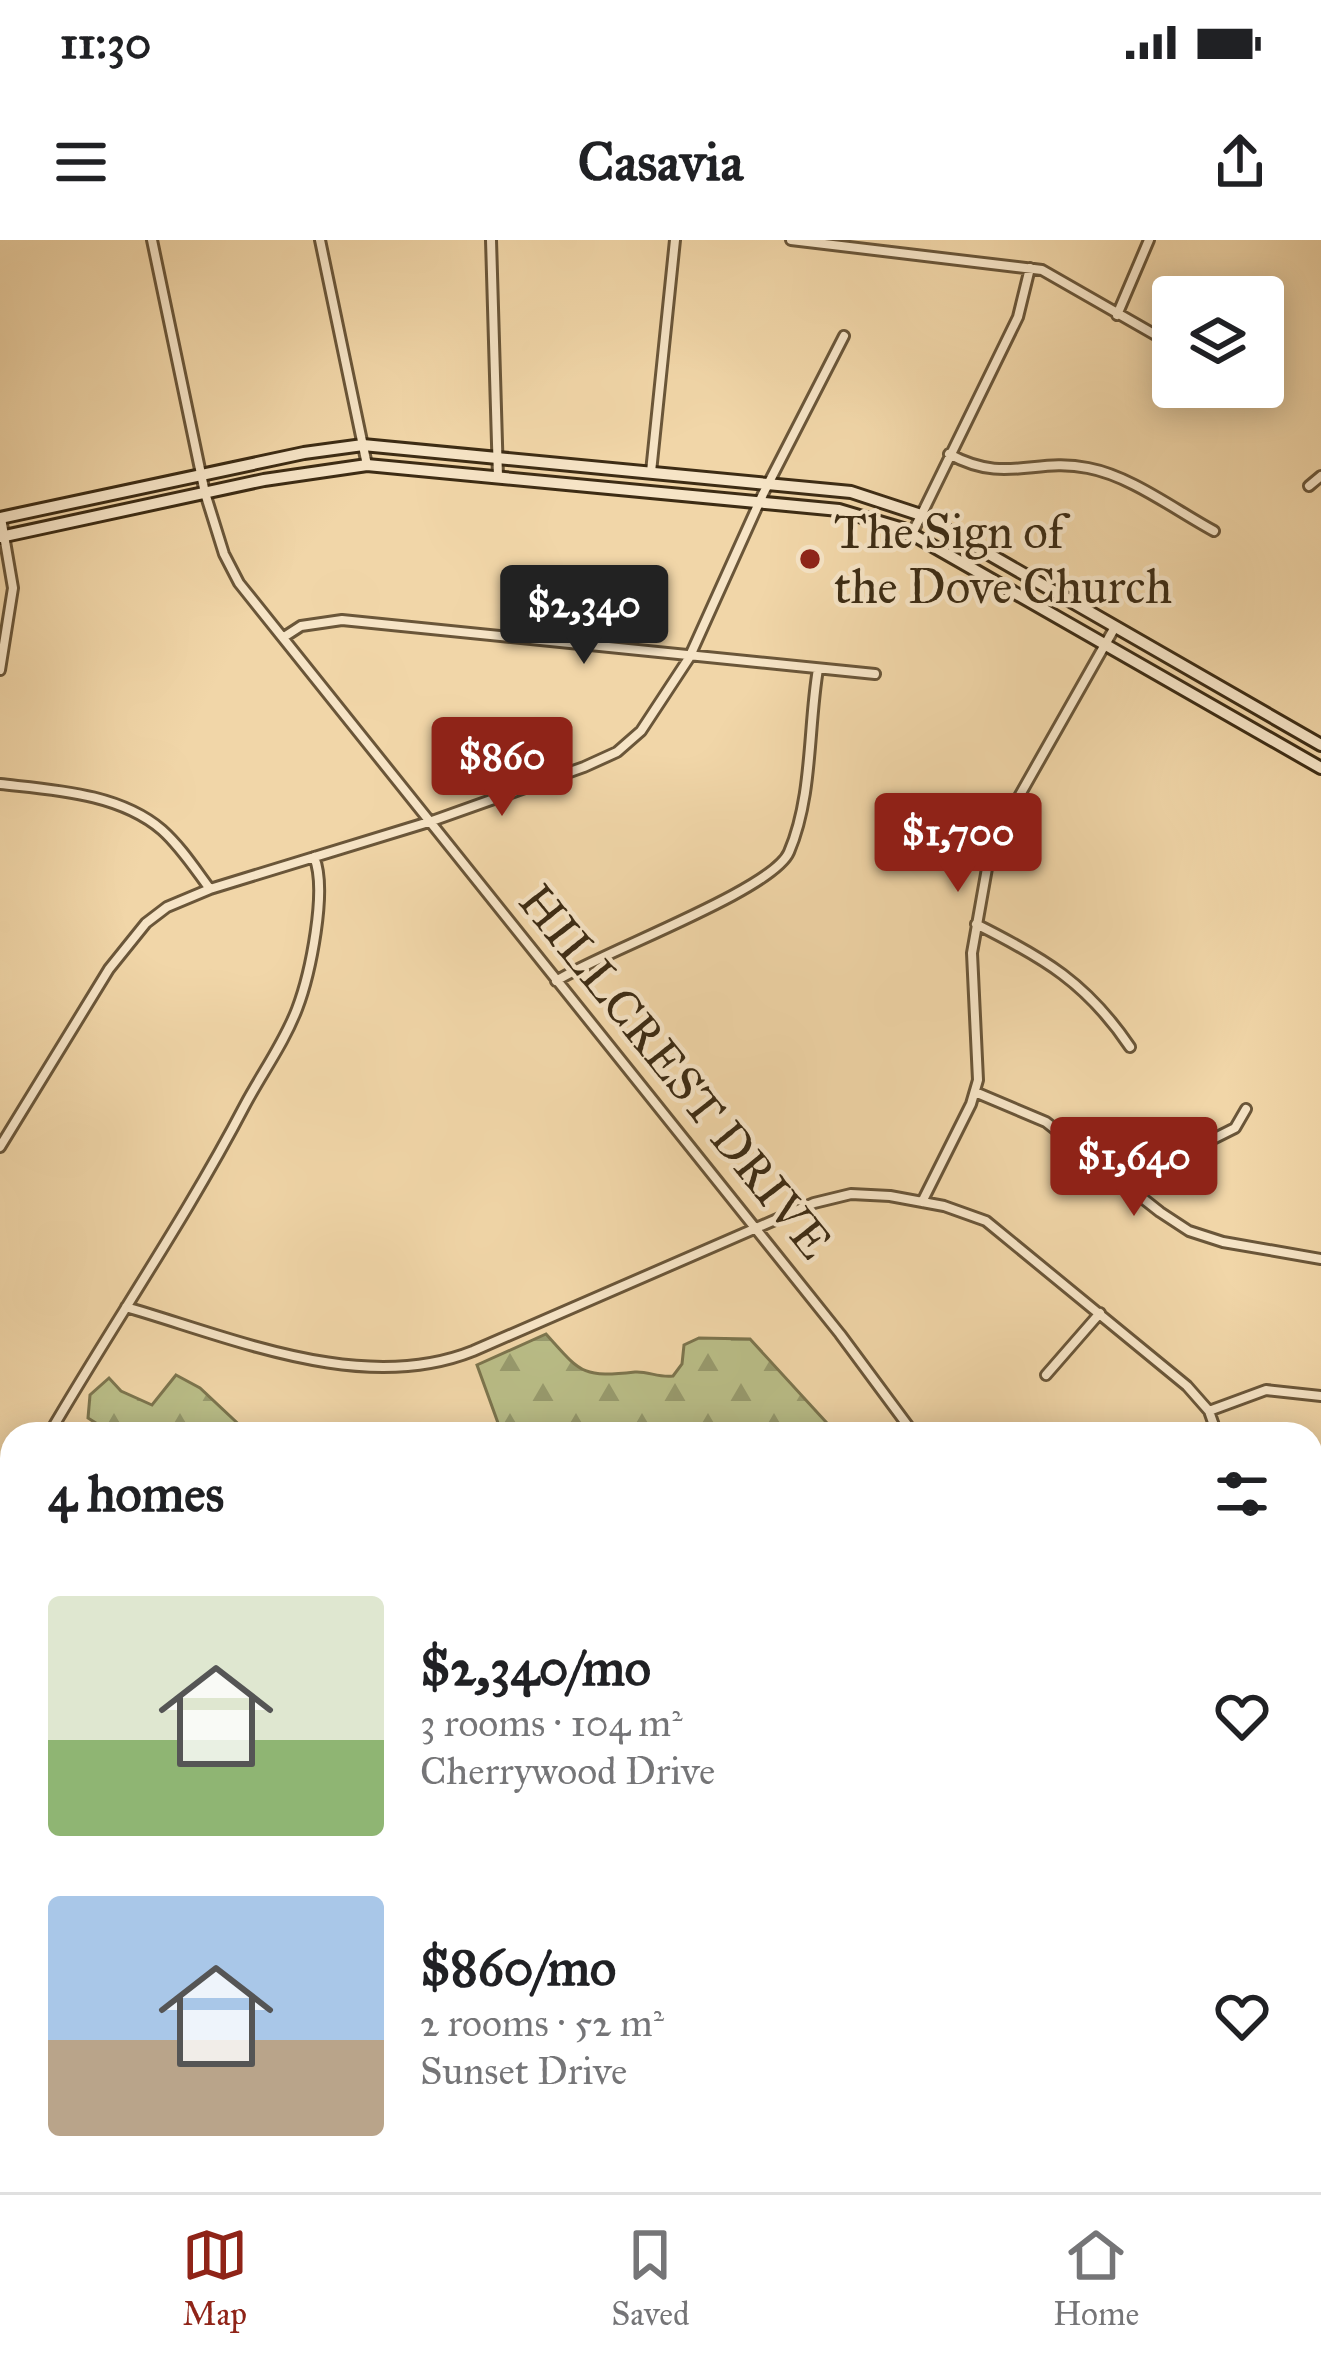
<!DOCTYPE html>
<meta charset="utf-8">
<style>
:root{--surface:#fff;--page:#f6f6f6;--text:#202124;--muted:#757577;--line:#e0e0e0;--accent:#8f2418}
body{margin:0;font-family:"IM FELL Great Primer",serif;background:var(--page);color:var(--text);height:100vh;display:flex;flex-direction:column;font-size:45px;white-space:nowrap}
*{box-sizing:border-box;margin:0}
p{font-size:39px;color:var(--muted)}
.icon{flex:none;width:66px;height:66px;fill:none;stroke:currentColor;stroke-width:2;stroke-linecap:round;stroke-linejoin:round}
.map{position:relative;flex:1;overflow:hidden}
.drawer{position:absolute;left:0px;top:1182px;width:1323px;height:771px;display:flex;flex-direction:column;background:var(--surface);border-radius:36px 36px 0 0;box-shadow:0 6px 30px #0003}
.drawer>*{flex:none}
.tools{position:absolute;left:1152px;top:36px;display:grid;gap:24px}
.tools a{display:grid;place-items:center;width:132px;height:132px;border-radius:12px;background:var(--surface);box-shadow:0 6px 30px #0003;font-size:60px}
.price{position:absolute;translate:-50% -102px;padding:0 27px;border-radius:12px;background:var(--accent);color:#fff;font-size:39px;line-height:78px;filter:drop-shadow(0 3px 6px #0008)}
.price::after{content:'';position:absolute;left:50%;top:72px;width:36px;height:27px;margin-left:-18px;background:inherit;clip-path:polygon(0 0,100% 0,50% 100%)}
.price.active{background:#222;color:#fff}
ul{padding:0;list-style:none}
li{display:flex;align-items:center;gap:36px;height:300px;padding:0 48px}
li span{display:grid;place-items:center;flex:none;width:336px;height:240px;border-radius:12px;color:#555}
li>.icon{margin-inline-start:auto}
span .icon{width:144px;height:144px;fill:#fffc;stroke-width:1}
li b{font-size:51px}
h2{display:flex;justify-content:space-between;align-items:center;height:144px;padding:0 48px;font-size:51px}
.status{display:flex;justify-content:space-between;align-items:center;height:84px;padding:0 60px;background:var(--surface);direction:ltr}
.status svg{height:33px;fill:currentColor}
header{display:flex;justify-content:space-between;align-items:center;height:156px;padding:0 48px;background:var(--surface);font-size:54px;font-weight:800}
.tabs{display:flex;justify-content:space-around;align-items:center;height:168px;border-top:3px solid var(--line);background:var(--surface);font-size:33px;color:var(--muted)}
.tabs a{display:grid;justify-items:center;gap:6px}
.tabs .active{color:var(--accent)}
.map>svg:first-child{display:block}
.forest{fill:url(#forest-firs);stroke:#7c754e;stroke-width:3}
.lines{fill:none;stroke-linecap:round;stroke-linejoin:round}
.street-casing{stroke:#6a5639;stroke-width:14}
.secondary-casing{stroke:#3d2c14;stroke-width:16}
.street{stroke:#f6e4c6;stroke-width:8}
.secondary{stroke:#f6e4c6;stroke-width:10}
.poi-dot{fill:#8f2418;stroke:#f6e4c6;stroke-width:4.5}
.labels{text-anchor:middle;stroke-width:9;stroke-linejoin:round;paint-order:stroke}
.poi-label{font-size:48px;fill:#3d2c14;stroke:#f6e4c6;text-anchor:start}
.street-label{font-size:48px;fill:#3d2c14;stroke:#f6e4c6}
</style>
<div class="status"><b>11:30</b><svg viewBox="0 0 49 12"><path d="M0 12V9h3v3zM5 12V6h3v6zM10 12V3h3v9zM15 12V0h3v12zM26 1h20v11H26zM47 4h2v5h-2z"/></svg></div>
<header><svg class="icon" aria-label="menu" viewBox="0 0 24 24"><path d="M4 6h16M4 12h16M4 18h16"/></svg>Casavia<svg class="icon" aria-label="share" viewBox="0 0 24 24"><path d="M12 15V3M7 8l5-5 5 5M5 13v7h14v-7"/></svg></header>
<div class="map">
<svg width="1321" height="1952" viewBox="0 0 1321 1952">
<defs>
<pattern id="forest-firs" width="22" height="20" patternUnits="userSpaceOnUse" patternTransform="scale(3)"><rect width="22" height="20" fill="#babe88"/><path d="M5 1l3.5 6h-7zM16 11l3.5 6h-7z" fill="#989b6e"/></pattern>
</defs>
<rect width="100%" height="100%" fill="#f1d6a8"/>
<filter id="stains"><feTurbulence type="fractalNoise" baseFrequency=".00167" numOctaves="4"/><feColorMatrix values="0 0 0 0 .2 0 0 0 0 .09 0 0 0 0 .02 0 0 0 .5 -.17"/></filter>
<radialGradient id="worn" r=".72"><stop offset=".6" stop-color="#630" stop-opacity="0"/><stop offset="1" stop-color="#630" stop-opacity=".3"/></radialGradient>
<path class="forest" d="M546 1094C581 1133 582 1138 635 1132 648 1131 659 1138 673 1136L682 1124 684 1105 699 1098 750 1099 837 1194H502L477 1125Z
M176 1135 200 1148 249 1194H113L88 1178 90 1155 109 1138 121 1151 152 1165Z
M1311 1468 1321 1511V1849L1311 1858Z"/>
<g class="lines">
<g class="street-casing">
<path id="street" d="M152 0 205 253 224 314 239 343 840 1094 914 1194
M320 0 367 225
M491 0 498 237
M791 0 1042 30 1173 105
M1117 75 1149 0
M949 214C1006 245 1035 217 1088 228 1131 236 1175 270 1214 291
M651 232 675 0
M1309 246 1321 236
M912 294 1018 77 1030 28
M284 397 301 386 342 380 875 434
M0 430 13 348 1 278
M0 544C53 550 119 553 162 590 181 607 195 629 210 649
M976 684C1044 718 1087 743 1130 807
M556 741C602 712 773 650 789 612 813 556 808 488 818 429
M975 852 1046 882 1160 972 1189 991 1223 1002 1321 1019
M0 907 109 729 146 683 167 667 210 649 432 581 584 527 617 512 641 491 689 418 763 254 844 96
M1138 953 1179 916 1235 888 1246 869
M922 962 971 864 978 840 972 713 989 617 1008 576 1115 387
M126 1067C233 1098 363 1155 473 1111L814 963 851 954 890 956 944 966 986 981 1187 1146 1209 1171 1217 1194
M1046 1135 1100 1073
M1209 1171 1266 1150 1321 1156
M49 1194C113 1084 186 978 245 865 262 833 284 803 297 769 310 735 328 650 314 617
M0 1272 12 1252
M1311 1298 1321 1300
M0 1349 12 1355
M0 1519 12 1525"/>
</g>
<g class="secondary-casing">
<path id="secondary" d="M0 278 304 213 363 205 851 252 921 275 1321 505
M0 297 264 240 367 225 839 270 903 289 1321 528
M419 1941 428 1952
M940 1941V1952
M1241 1941 1248 1952
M60 1952 68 1941
M707 1952 725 1941"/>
</g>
<use href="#street" class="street"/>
<use href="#secondary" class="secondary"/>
</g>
<circle class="poi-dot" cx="810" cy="319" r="12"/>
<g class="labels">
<g class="poi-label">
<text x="834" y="308">The Sign of<tspan x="834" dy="55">the Dove Church</tspan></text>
</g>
<g class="street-label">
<text transform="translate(676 831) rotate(51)" y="17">HILLCREST DRIVE</text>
</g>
</g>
<rect width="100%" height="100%" filter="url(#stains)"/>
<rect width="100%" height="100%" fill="url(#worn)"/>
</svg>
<div class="tools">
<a><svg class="icon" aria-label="layers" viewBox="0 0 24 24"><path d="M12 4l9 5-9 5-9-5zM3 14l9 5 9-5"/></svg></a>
</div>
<b class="price active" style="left:584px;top:427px">$2,340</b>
<b class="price" style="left:502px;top:579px">$860</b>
<b class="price" style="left:958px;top:655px">$1,700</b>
<b class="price" style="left:1134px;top:979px">$1,640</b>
<section class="drawer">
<h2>4 homes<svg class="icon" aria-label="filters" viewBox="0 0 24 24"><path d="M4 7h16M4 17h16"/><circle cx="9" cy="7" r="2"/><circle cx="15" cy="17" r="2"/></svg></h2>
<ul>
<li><span style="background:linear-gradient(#dfe7d0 60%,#8fb573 0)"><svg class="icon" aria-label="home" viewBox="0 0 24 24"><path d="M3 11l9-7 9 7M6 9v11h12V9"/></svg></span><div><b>$2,340/mo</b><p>3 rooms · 104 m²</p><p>Cherrywood Drive</p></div><svg class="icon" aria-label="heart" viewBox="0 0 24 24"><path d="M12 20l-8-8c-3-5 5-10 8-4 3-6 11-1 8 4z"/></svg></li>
<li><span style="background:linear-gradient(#a9c7e8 60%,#b9a48a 0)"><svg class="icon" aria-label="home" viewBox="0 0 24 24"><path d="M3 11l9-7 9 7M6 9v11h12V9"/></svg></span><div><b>$860/mo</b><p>2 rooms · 52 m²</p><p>Sunset Drive</p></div><svg class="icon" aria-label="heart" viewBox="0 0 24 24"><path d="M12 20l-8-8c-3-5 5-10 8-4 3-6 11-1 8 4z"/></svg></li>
</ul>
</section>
</div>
<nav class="tabs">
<a class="active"><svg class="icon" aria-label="map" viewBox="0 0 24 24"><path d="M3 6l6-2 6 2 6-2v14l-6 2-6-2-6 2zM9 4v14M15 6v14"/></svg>Map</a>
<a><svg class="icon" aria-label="saved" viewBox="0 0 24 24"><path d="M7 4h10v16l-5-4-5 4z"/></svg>Saved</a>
<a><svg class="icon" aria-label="home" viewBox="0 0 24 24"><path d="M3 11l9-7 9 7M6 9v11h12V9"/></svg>Home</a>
</nav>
